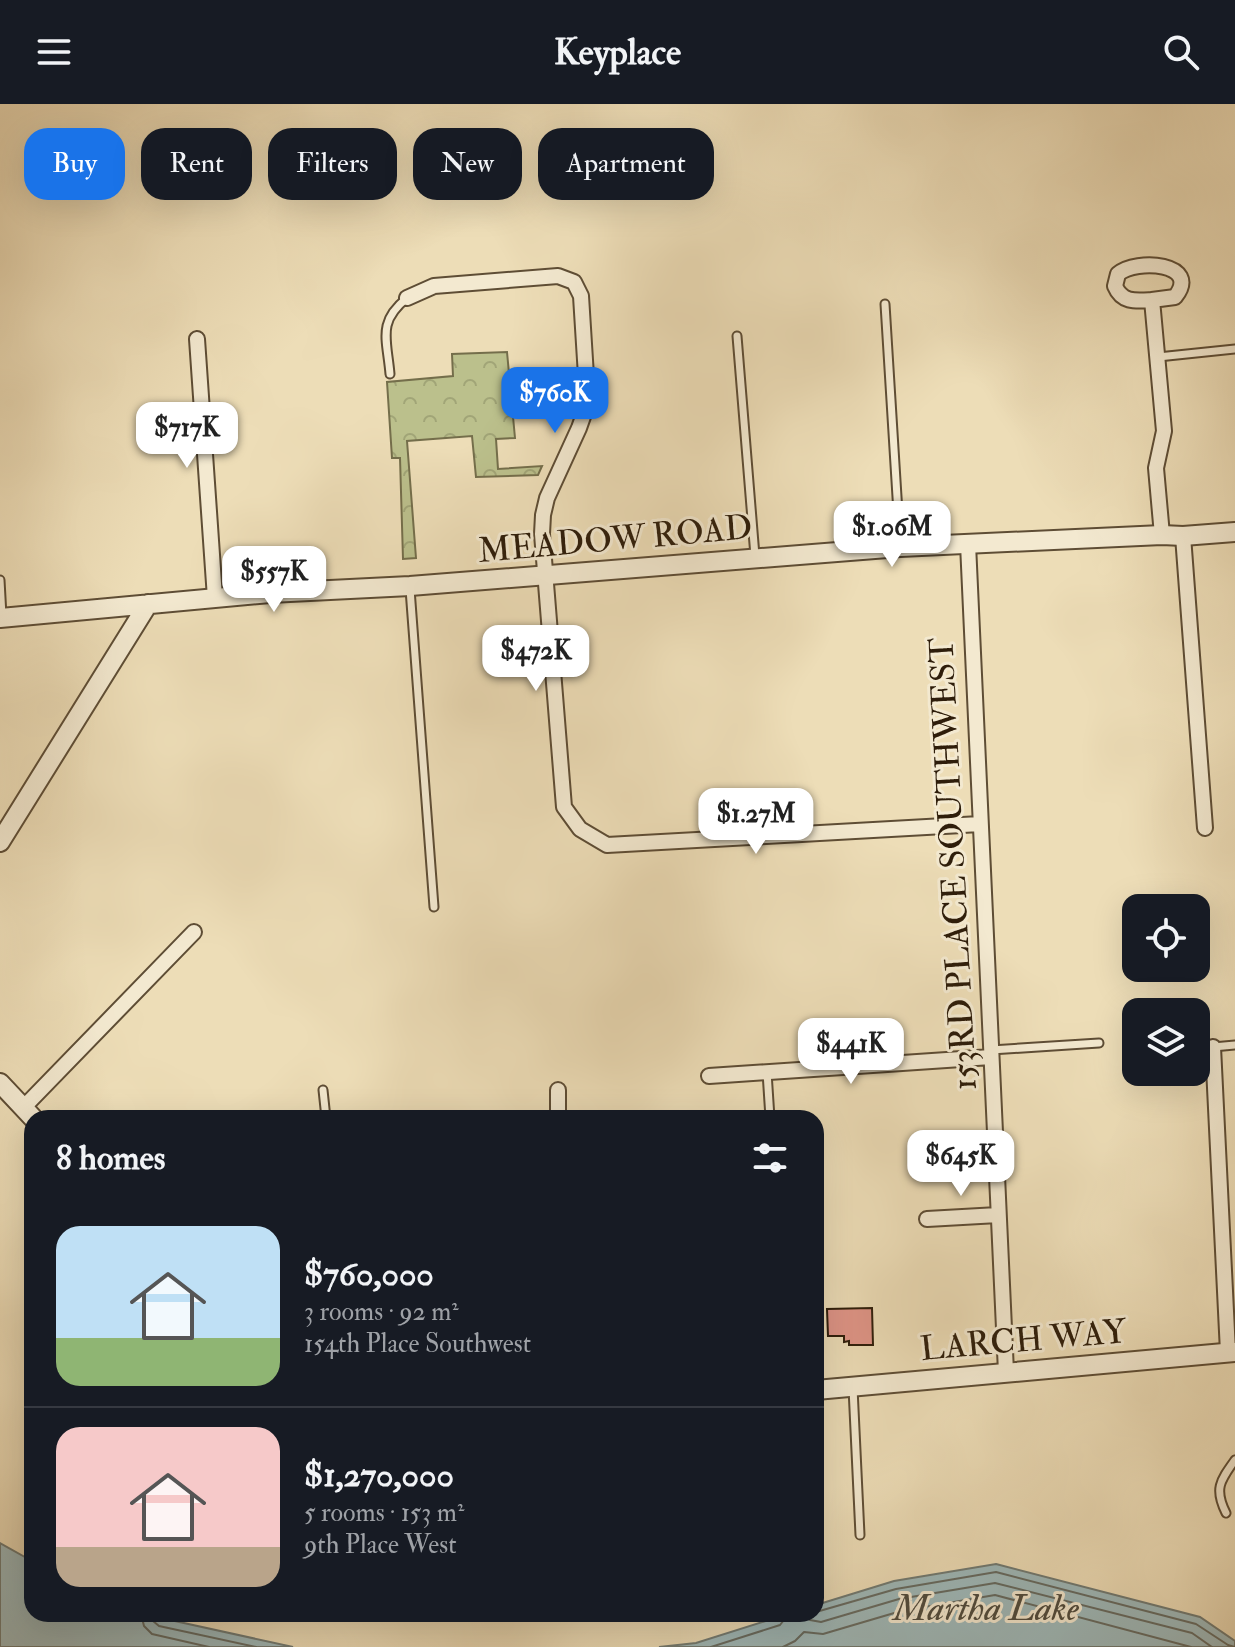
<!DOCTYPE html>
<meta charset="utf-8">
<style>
:root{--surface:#171b24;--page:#20242c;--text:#f1f3f6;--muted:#9ea1a6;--line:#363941;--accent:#1a73e8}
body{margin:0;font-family:"IM FELL Double Pica",serif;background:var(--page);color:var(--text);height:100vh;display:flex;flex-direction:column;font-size:30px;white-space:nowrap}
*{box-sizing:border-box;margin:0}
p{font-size:26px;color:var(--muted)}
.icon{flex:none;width:44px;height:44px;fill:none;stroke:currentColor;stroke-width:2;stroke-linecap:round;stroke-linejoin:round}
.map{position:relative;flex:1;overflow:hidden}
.drawer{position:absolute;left:24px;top:1006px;width:800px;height:512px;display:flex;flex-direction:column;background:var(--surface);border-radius:24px;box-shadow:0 8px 32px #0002}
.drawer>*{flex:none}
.hud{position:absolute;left:24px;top:24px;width:800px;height:72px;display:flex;gap:16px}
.controls{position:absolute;left:1122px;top:790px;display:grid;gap:16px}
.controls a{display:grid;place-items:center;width:88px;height:88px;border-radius:16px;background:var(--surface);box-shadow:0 8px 32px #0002;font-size:40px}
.price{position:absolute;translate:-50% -68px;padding:0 18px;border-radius:16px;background:#fff;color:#222;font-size:26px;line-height:52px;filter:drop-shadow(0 2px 4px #0008)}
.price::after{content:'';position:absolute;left:50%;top:48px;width:24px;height:18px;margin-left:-12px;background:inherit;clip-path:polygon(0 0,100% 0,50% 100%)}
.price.active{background:var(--accent);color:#fff}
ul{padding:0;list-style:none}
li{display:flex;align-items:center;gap:24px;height:200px;padding:0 32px}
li+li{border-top:2px solid var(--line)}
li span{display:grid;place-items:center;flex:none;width:224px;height:160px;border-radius:24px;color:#555}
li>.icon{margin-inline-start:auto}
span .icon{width:96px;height:96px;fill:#fffc;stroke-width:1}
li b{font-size:34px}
h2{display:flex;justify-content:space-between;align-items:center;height:96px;padding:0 32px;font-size:34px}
.chip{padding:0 28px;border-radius:24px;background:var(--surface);box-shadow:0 8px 32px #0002;font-size:28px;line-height:72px}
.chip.active{background:var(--accent);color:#fff}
header{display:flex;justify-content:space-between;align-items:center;height:104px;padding:0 32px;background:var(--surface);font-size:36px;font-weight:700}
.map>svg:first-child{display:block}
.park{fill:url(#park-crowns);stroke:#746e4b;stroke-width:2}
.water{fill:#9eb9ba;stroke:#717b74;stroke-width:2}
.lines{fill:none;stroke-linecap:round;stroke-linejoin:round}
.shore{stroke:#666b62;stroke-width:2}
.building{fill:#e09588;stroke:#2e1d0a;stroke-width:2}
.service-casing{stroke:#5e4d35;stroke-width:11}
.minor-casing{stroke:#5e4d35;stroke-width:18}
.tertiary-casing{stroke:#5e4d35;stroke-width:22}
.service{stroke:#f3e9d0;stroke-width:7}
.minor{stroke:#f3e9d0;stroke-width:14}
.tertiary{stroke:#f3e9d0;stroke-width:18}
.labels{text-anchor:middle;stroke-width:6;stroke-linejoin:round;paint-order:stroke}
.street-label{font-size:34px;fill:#2e1d0a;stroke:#f3e9d0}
.water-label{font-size:36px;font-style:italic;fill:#504c3f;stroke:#f3e9d0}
</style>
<header><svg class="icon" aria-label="menu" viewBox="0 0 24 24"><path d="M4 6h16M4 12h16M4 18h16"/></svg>Keyplace<svg class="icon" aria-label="search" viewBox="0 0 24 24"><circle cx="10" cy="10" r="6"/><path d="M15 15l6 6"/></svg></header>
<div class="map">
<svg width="1235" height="1543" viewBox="0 0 1235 1543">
<defs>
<pattern id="park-crowns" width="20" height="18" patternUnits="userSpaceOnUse" patternTransform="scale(2)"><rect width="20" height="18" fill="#bbc08c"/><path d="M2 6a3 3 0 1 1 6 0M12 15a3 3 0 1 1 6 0" fill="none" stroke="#a1a577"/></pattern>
</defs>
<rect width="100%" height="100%" fill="#edddb7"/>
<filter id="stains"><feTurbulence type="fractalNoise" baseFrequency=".0025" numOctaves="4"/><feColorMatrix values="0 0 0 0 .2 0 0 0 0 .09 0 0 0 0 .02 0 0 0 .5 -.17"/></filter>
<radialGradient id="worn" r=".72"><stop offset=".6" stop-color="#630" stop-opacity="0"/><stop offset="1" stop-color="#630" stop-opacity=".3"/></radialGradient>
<path class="park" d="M507 248 515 334 496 335 498 365 542 362 538 371 476 373 472 332 407 337 416 454 403 455 400 354H392L387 278 453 272 452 250Z"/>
<path class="water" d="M0 1439 32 1457V1510H143L293 1543H0Z
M996 1460 1200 1513 1235 1537V1543H659L696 1539 788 1510H816V1501L894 1477Z"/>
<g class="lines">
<path class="shore" d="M816 1508 896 1485 996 1468 1196 1520 1228 1541 1235 1543
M141 1510 144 1522 152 1530 209 1543
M152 1510 153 1517 159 1522 256 1543
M802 1510 810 1516 821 1518 899 1495 995 1479 1192 1529 1212 1543
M711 1543 780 1521 784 1516 785 1510
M783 1543 795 1537 804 1528 823 1530 901 1507 995 1491 1191 1543"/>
</g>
<path class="building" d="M872 1204 873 1241H849V1237L844 1238V1232H828L827 1205Z"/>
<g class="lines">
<g class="service-casing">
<path id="service" d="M885 200 900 441
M737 232 755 452
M1158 253 1235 245
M390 270C387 235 377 218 407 194
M0 476 2 512
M410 485 434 803
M1213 943 1235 941
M991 946 1099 939
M767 968 770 1014
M323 986 326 1014
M853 1284 860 1431
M1226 1409C1214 1385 1220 1377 1235 1356"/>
</g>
<g class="minor-casing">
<path id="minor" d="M407 194 434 182 558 172 574 178 581 192 587 288 585 307 579 324 547 394 543 411 542 430 564 703 580 725 607 741 980 720
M1152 196C1136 197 1122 199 1115 182L1118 170C1136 154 1202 159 1175 193L1152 196 1164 327 1156 364 1162 431
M197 235 215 494
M1183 432 1205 724
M968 440 1006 1268
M1213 943 1228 1248
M709 972 991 953
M558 986V1014
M24 1003 194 828
M927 1115 998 1111"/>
</g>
<g class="tertiary-casing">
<path id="tertiary" d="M0 514 270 489 410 482 900 443 1162 431 1183 432 1235 428
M0 738 148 500
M0 979 33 1014
M816 1286 1235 1248"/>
</g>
<use href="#service" class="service"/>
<use href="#minor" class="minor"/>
<use href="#tertiary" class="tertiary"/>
</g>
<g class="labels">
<g class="street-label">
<text transform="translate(615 434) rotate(-5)" y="12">MEADOW ROAD</text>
<text transform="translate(952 760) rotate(-93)" y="12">153RD PLACE SOUTHWEST</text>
<text transform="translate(1023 1235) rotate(-5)" y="12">LARCH WAY</text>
</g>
<g class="water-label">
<text x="986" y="1516">Martha Lake</text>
</g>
</g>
<rect width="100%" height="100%" filter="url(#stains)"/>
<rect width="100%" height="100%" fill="url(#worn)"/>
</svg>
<div class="controls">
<a><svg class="icon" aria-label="locate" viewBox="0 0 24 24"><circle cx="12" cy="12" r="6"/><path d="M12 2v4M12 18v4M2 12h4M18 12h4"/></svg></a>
<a><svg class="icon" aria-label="layers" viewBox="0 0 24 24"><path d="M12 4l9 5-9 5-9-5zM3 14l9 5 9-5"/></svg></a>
</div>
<b class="price active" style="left:555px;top:331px">$760K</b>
<b class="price" style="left:187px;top:366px">$717K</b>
<b class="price" style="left:892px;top:465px">$1.06M</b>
<b class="price" style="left:274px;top:510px">$557K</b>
<b class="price" style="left:536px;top:589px">$472K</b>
<b class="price" style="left:756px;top:752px">$1.27M</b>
<b class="price" style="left:851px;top:982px">$441K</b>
<b class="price" style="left:961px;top:1094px">$645K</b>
<div class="hud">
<a class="chip active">Buy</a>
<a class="chip">Rent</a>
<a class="chip">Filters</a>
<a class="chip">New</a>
<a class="chip">Apartment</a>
</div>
<section class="drawer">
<h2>8 homes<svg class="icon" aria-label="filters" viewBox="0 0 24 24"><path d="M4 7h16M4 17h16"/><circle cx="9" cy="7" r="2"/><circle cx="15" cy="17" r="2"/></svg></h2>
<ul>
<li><span style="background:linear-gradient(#bfe0f5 70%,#8fb573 0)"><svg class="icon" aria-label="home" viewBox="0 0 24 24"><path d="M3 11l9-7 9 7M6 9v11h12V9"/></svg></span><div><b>$760,000</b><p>3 rooms · 92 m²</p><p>154th Place Southwest</p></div></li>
<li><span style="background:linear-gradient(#f6c9c9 75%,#b9a48a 0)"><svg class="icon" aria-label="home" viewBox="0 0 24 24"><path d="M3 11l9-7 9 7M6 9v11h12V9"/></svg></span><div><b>$1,270,000</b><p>5 rooms · 153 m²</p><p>9th Place West</p></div></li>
</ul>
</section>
</div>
